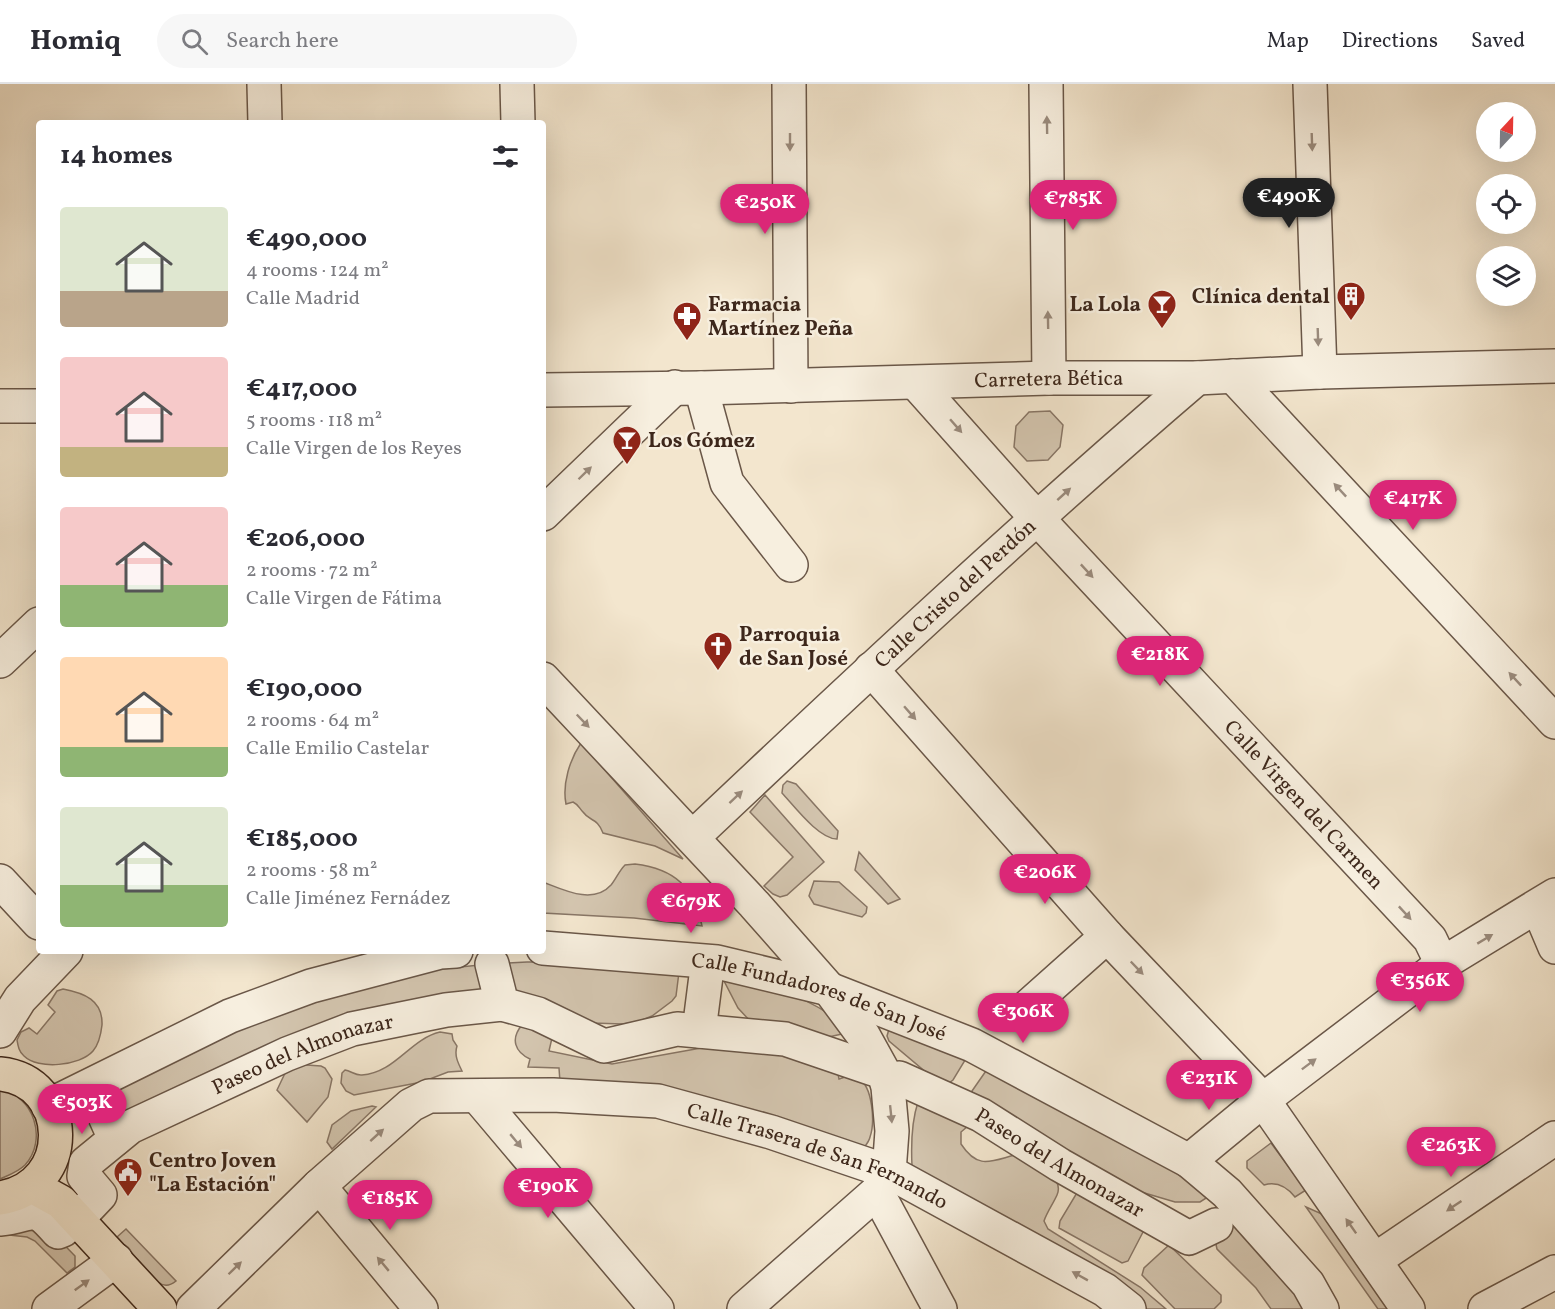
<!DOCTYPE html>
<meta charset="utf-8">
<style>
:root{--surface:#fff;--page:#f7f7f7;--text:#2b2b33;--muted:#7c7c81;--line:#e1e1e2;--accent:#db2777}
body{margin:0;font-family:Vollkorn,serif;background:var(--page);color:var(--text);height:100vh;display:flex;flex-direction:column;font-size:22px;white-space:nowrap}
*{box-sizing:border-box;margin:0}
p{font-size:20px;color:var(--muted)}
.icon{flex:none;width:33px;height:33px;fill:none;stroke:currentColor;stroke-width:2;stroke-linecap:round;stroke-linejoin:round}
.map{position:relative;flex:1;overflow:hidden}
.side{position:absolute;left:36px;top:36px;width:510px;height:834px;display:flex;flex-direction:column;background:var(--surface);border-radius:6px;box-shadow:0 6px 24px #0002}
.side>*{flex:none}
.needle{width:39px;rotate:22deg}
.controls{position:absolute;left:1476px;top:18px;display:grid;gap:12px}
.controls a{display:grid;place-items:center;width:60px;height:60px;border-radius:50%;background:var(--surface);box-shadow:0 6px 24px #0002;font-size:30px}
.price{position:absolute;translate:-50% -51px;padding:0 14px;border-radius:21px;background:var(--accent);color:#fff;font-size:20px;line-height:39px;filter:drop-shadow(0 2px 3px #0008)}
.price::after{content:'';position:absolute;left:50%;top:36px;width:18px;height:14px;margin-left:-9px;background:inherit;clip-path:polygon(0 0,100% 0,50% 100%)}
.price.active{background:#222;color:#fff}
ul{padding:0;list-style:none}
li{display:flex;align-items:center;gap:18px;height:150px;padding:0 24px}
li span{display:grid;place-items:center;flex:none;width:168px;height:120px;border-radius:6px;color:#555}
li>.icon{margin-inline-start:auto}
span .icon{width:72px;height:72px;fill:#fffc;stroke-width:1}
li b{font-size:26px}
h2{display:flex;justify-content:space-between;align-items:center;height:72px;padding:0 24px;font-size:26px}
header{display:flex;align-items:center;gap:36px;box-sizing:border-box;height:84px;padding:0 30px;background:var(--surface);border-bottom:2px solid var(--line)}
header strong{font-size:28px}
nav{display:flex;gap:33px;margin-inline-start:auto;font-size:21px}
.search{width:420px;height:54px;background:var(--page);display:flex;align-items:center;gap:15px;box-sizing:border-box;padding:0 21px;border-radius:33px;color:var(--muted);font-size:22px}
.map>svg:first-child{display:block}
.green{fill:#d4c6b0;stroke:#887666;stroke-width:1.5}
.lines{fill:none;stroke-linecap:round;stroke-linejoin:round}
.minor-casing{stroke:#6a5748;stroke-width:36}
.major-casing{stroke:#3d271b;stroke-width:36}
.minor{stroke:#f7efdf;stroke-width:33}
.major{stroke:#f3e6ce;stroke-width:33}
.oneway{fill:#9a8b7d}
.labels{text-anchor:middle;stroke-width:5;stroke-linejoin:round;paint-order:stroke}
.poi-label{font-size:21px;font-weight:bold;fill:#3d271b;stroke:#f7efdf;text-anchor:start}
.street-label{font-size:21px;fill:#3d271b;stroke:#f7efdf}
</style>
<header>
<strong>Homiq</strong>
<div class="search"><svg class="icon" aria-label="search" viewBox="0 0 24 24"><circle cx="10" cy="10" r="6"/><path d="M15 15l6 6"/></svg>Search here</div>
<nav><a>Map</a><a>Directions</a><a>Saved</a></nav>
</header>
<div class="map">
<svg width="1555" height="1225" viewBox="0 0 1555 1225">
<rect width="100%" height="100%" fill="#f3e6ce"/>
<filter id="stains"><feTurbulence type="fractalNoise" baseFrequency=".00333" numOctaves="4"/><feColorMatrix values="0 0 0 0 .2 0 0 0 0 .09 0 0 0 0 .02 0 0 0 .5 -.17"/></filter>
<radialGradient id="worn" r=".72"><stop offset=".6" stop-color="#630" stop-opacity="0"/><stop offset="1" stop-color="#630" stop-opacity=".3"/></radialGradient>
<path class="green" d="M1050 327 1063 341 1060 363 1048 376 1027 377 1014 363 1016 342 1029 328Z
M581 659 683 775 655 762 603 749C597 733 590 738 583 728 579 724 579 721 573 718L566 720C562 700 570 675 581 659Z
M787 697 796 700 838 747 837 755C819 755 795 723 782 709L783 701Z
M765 711 824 778 787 811 780 813 773 810 764 802 793 773 750 728Z
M859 768 900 815 888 820 855 786Z
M635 780C675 785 694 803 702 842L634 834 543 829V798C564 806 593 821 611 801 616 795 619 787 625 781Z
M814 797 839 798 867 823 866 829 862 833 814 820 809 812Z
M527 878H571L679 888 676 912 672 917 652 932 637 938 623 940 592 939 509 913 506 879Z
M479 881 485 914 129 1030 111 1018 103 1005 288 921 414 888Z
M723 895C764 903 793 906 829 930 837 936 845 940 851 948L824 954 751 938 738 924Z
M63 905C84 909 103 916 102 941 101 950 99 960 93 967 80 982 38 986 24 972 19 968 18 962 17 956L21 948 29 944 37 950 55 928 48 921 57 907Z
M522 941 552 954 549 967 612 980 729 959 759 962 838 990 839 995C845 993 851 990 858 994 873 1002 875 1039 870 1053 869 1058 865 1062 863 1065L560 998 559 984 528 983 530 975C515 968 510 955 522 941Z
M889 945 967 973 953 996 949 999 927 989 889 957 887 952Z
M440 948 452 950 453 956 457 962C454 971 458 979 462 987L448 988 422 998 354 1011 346 1007 341 999 342 989 345 986C351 987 356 992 362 991 395 989 410 955 440 948Z
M292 980 321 982 325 984 332 995 328 1013 307 1038 277 1006 288 983Z
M988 984 1157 1076 1211 1111 1200 1118H1175L1121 1102 974 1015 972 1007Z
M0 1006C34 1011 48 1056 25 1081 18 1088 9 1091 0 1095Z
M918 1018 968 1042 961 1048V1060C978 1086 991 1077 1015 1071 1029 1079 1066 1090 1057 1111 1053 1120 1047 1128 1044 1137L1048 1145 1140 1203 1166 1225H1147L1119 1202 912 1082C911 1061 911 1039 918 1018Z
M372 1022 376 1023 332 1065 327 1058 332 1041 351 1027Z
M1271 1059 1306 1106 1295 1113C1287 1103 1277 1097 1264 1101L1247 1084V1077Z
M1078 1107 1141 1142 1143 1148 1128 1177 1122 1179 1059 1144 1060 1137Z
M1306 1123 1322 1130 1388 1225H1378Z
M37 1133 75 1172V1183L67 1189 35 1157 27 1153 0 1150Z
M1239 1134 1308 1225H1271L1256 1204 1217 1165 1215 1156 1220 1147Z
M126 1145 176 1197C170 1202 164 1203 158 1198L117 1153Z
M1169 1161 1221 1211V1218L1214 1225H1175L1142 1191 1144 1184Z"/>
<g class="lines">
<g class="minor-casing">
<g id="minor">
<path d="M264 0 265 39"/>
<path d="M517 0 518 39"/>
<path d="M789 0 791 302"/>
<path d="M1046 0 1049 294"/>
<path d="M1310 0 1320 288"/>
<path d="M1233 292 1555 638"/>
<path id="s1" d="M916 299 1022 418 1430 855 1442 880"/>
<path d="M701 304 727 399 791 481"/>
<path id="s2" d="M543 306 701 304 1049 294H1197L1320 288 1555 282"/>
<path d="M0 322H39"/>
<path d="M543 430 675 303"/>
<path d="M0 577 39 540"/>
<path d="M871 585 1107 852 1263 1016 1408 1225"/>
<path d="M543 595 754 820 829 905 863 951 884 989 888 1003 892 1047 889 1088 877 1108 744 1225"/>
<path id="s3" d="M693 753C858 597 1024 442 1197 294"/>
<path d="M0 797 39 839"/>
<path d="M1538 823 1555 863"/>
<path id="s4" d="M543 864 717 878 829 905 972 961 1189 1077 1227 1109 1308 1200 1322 1225"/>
<path d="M492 880 502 920 538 930 604 962 677 945 785 955 873 985"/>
<path d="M1024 926 1107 852"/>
<path d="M0 947 20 915 66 867"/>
<path d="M699 947 706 892"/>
<path id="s5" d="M899 994 981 1031 1060 1081 1189 1154 1216 1141"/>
<path d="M95 1010 115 1055"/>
<path d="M478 1013 657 1225"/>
<path d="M48 1022 230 932 311 902 440 868 456 867"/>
<path d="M1189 1077 1263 1016 1442 880 1555 811"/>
<path d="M319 1102 421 1225"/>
<path d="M877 1108 940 1225"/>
<path id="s6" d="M82 1130 100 1111 84 1092 86 1079 130 1043 287 970 352 945 446 926 502 920"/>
<path d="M0 1135C35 1132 31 1117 58 1148L63 1146"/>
<path d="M1375 1176 1555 1054"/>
<path d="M49 1225 116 1176"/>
<path id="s7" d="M193 1225 319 1102 411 1021 429 1012 553 1011 658 1017 771 1048 889 1088 1105 1206 1129 1225"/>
<path d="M1485 1225 1555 1188"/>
</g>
</g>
<g class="major-casing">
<path id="major" d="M0 990C72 997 76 1102 0 1114
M32 1102 61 1118 160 1225"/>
</g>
<use href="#minor" class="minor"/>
<use href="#major" class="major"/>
</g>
<defs><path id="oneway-solid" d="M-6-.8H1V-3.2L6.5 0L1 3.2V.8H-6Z" transform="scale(1.5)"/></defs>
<g class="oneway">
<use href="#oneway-solid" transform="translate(1047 41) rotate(-91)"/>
<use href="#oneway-solid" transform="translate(790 58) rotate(90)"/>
<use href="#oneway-solid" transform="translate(1312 58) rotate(88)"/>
<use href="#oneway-solid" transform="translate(1048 236) rotate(-91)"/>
<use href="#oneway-solid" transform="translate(1318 253) rotate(88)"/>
<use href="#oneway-solid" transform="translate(956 342) rotate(49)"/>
<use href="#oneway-solid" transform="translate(585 389) rotate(-44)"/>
<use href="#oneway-solid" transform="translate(1340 406) rotate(-133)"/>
<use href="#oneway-solid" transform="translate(1064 410) rotate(-42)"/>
<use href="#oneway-solid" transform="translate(1087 487) rotate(47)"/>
<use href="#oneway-solid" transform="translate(1515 595) rotate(-133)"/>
<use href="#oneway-solid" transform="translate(910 629) rotate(49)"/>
<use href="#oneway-solid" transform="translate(583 637) rotate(46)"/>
<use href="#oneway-solid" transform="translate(736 713) rotate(-43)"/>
<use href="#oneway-solid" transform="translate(1405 829) rotate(47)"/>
<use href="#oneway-solid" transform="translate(1485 855) rotate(-31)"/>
<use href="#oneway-solid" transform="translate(1137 884) rotate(46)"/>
<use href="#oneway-solid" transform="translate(1309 980) rotate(-37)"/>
<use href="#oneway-solid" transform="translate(891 1030) rotate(84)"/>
<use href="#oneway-solid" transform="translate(377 1051) rotate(-42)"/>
<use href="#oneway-solid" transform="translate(516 1057) rotate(50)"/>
<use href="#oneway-solid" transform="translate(1454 1122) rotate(146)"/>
<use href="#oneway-solid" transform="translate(1351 1142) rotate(-125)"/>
<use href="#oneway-solid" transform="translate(383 1180) rotate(-130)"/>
<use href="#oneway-solid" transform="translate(235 1184) rotate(-44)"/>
<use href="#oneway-solid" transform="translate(1080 1192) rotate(-151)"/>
<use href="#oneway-solid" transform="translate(82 1201) rotate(-36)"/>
</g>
<defs>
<g id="building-pin" transform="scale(1.5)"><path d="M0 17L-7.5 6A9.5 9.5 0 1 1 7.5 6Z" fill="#8f2418" stroke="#f7efdf"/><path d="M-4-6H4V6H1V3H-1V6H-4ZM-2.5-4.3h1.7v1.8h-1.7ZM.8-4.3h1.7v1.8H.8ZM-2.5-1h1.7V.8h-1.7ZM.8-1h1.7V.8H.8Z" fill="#fff"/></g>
<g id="bar-pin" transform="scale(1.5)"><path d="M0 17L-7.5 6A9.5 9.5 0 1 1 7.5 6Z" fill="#8f2418" stroke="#f7efdf"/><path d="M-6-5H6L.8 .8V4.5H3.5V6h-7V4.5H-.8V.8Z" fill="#fff"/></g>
<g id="pharmacy-pin" transform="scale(1.5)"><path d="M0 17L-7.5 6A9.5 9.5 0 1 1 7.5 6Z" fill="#8f2418" stroke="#f7efdf"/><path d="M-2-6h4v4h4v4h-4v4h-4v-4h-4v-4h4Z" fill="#fff"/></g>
<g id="church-pin" transform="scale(1.5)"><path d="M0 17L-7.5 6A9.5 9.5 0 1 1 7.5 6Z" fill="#8f2418" stroke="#f7efdf"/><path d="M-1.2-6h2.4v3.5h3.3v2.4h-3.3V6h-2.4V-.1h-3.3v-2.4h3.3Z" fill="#fff"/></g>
<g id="civic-pin" transform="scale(1.5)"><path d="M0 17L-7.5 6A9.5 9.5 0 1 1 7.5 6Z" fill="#8f2418" stroke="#f7efdf"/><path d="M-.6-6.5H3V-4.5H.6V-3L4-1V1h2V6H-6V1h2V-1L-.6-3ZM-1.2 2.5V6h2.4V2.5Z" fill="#fff"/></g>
</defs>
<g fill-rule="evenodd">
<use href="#building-pin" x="1351" y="212"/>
<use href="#bar-pin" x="1162" y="220"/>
<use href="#pharmacy-pin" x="687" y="232"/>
<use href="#bar-pin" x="627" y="356"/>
<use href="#church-pin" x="718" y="562"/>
<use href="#civic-pin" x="128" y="1088"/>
</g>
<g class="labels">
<g class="poi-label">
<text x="1330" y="219" text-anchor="end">Clínica dental</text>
<text x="708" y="227">Farmacia<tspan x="708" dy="24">Martínez Peña</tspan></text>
<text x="1141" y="227" text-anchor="end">La Lola</text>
<text x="648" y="363">Los Gómez</text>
<text x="739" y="557">Parroquia<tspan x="739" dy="24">de San José</tspan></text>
<text x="149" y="1083">Centro Joven<tspan x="149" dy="24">"La Estación"</tspan></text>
</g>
<g class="street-label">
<text dy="7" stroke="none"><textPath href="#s2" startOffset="506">Carretera Bética</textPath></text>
<text dy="7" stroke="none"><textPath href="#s3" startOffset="358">Calle Cristo del Perdón</textPath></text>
<text dy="7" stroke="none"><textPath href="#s1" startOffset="573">Calle Virgen del Carmen</textPath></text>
<text dy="7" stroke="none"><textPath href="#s4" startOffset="282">Calle Fundadores de San José</textPath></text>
<text dy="7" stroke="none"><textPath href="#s6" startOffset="309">Paseo del Almonazar</textPath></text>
<text dy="7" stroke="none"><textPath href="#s7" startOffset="717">Calle Trasera de San Fernando</textPath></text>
<text dy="7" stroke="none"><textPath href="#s5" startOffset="182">Paseo del Almonazar</textPath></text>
</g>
</g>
<rect width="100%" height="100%" filter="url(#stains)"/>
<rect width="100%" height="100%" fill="url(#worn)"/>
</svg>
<div class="controls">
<a><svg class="needle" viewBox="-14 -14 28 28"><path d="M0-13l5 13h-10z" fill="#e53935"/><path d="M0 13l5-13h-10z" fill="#7c7c81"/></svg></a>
<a><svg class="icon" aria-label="locate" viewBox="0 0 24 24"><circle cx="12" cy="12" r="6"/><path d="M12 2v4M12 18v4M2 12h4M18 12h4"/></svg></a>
<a><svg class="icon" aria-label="layers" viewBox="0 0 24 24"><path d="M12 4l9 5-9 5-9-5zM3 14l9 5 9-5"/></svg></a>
</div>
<b class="price active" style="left:1289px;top:145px">€490K</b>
<b class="price" style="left:1073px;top:147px">€785K</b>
<b class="price" style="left:765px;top:151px">€250K</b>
<b class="price" style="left:1413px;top:447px">€417K</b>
<b class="price" style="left:1160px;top:603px">€218K</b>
<b class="price" style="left:1045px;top:821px">€206K</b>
<b class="price" style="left:691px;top:850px">€679K</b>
<b class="price" style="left:1420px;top:929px">€356K</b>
<b class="price" style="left:1023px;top:960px">€306K</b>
<b class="price" style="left:1209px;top:1027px">€231K</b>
<b class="price" style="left:82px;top:1051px">€503K</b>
<b class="price" style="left:1451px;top:1094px">€263K</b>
<b class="price" style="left:548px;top:1135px">€190K</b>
<b class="price" style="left:390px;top:1147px">€185K</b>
<section class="side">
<h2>14 homes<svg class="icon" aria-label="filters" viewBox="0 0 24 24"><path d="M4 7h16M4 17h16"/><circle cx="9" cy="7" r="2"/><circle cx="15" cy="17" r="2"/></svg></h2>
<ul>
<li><span style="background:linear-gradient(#dfe7d0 70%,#b9a48a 0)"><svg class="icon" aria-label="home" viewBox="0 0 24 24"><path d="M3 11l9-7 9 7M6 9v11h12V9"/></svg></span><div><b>€490,000</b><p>4 rooms · 124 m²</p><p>Calle Madrid</p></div></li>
<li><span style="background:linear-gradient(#f6c9c9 75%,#c2b280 0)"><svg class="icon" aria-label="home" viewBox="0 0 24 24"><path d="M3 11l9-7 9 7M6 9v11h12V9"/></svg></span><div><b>€417,000</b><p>5 rooms · 118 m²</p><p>Calle Virgen de los Reyes</p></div></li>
<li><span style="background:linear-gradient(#f6c9c9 65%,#8fb573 0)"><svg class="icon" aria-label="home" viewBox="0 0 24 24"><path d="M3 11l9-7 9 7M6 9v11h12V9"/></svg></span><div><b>€206,000</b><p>2 rooms · 72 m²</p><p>Calle Virgen de Fátima</p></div></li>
<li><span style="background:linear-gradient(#ffd9b3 75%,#8fb573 0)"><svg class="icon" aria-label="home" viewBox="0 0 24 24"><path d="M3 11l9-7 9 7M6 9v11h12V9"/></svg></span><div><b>€190,000</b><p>2 rooms · 64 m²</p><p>Calle Emilio Castelar</p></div></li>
<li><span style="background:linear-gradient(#dfe7d0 65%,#8fb573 0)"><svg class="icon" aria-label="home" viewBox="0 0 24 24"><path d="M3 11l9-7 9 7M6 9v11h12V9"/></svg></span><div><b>€185,000</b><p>2 rooms · 58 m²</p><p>Calle Jiménez Fernádez</p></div></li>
</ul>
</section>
</div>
